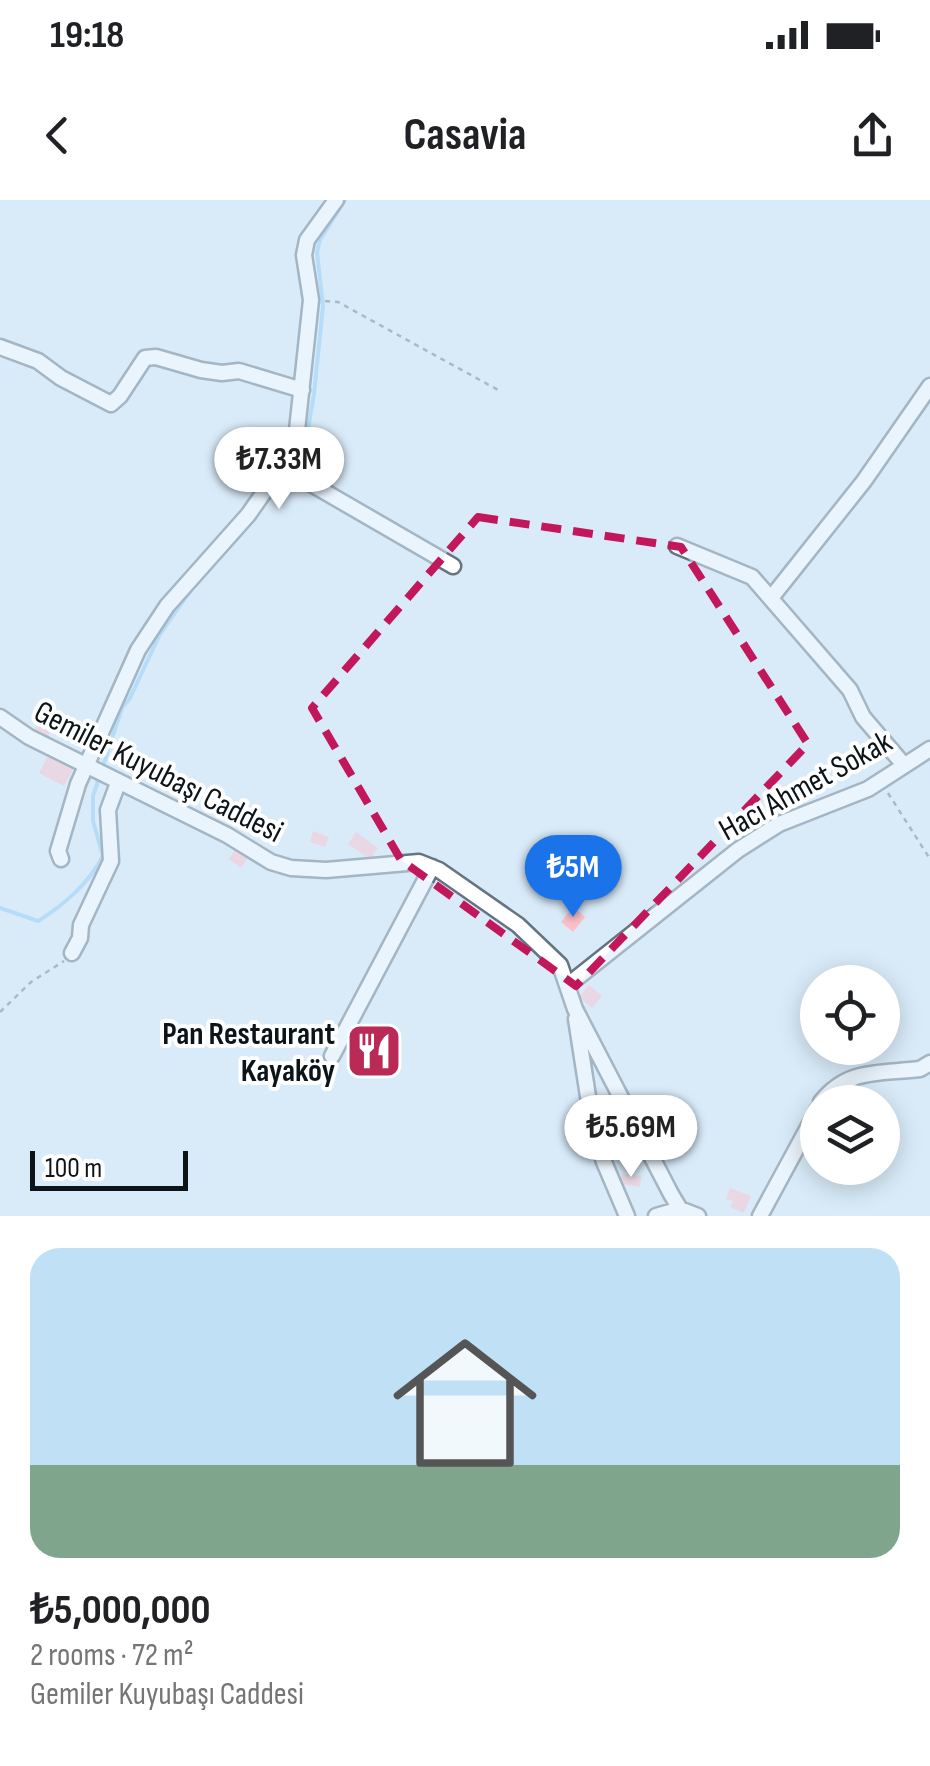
<!DOCTYPE html>
<meta charset="utf-8">
<style>
:root{--surface:#fff;--page:#f2f2f2;--text:#202124;--muted:#757577;--line:#e0e0e0;--accent:#1a73e8}
body{margin:0;font-family:"Sofia Sans Condensed",sans-serif;background:var(--page);color:var(--text);height:100vh;display:flex;flex-direction:column;font-size:38px;white-space:nowrap}
*{box-sizing:border-box;margin:0}
p{font-size:32px;color:var(--muted)}
.icon{flex:none;width:55px;height:55px;fill:none;stroke:currentColor;stroke-width:2;stroke-linecap:round;stroke-linejoin:round}
.map{position:relative;height:1016px;overflow:hidden}
.drawer{display:flex;flex-direction:column;background:var(--surface);flex:1}
.drawer>*{flex:none}
.controls{position:absolute;left:800px;top:765px;display:grid;gap:20px}
.controls a{display:grid;place-items:center;width:100px;height:100px;border-radius:50%;background:var(--surface);box-shadow:0 5px 25px #0003;font-size:50px}
.scale{position:absolute;left:30px;bottom:25px;width:158px;box-sizing:border-box;padding-left:10px;border:5px solid #0d1418;border-top:0;font-size:28px;line-height:35px;white-space:nowrap;color:#0d1418;-webkit-text-stroke:8px #fff;paint-order:stroke}
.price{position:absolute;translate:-50% -85px;padding:0 22px;border-radius:35px;background:#fff;color:#222;font-size:32px;line-height:65px;filter:drop-shadow(0 2px 5px #0008)}
.price::after{content:'';position:absolute;left:50%;top:60px;width:30px;height:22px;margin-left:-15px;background:inherit;clip-path:polygon(0 0,100% 0,50% 100%)}
.price.active{background:var(--accent);color:#fff}
ul{padding:0;list-style:none}
li{display:grid;align-content:center;gap:20px;height:530px;padding:0 30px}
li+li{border-top:2px solid var(--line)}
li span{display:grid;place-items:center;height:310px;border-radius:30px;color:#555}
li>.icon{margin-inline-start:auto}
span .icon{width:180px;height:180px;fill:#fffc;stroke-width:1}
li b{font-size:42px}
.status{display:flex;justify-content:space-between;align-items:center;height:70px;padding:0 50px;background:var(--surface);direction:ltr}
.status svg{height:28px;fill:currentColor}
header{display:flex;justify-content:space-between;align-items:center;height:130px;padding:0 30px;background:var(--surface);font-size:45px;font-weight:700}
.map>svg:first-child{display:block}
.lines{fill:none;stroke-linecap:round;stroke-linejoin:round}
.stream{stroke:#89cbf8;stroke-width:4}
.building{fill:#fcc0c9}
.minor-casing{stroke:#647480;stroke-width:19}
.path{stroke:#6f7c85;stroke-width:2.5;stroke-dasharray:5 5;stroke-linecap:butt}
.minor{stroke:#fff;stroke-width:14}
.marked{fill:none;stroke:#c2185b;stroke-width:8;stroke-dasharray:20 12;stroke-linejoin:round}
.labels{text-anchor:middle;stroke-width:8;stroke-linejoin:round;paint-order:stroke}
.street-label{font-size:32px;fill:#0d1418;stroke:#fff}
.poi-label{font-size:32px;font-weight:bold;fill:#0d1418;stroke:#fff;text-anchor:end}
</style>
<div class="status"><b>19:18</b><svg viewBox="0 0 49 12"><path d="M0 12V9h3v3zM5 12V6h3v6zM10 12V3h3v9zM15 12V0h3v12zM26 1h20v11H26zM47 4h2v5h-2z"/></svg></div>
<header><svg class="icon" aria-label="back" viewBox="0 0 24 24"><path d="M15 5l-7 7 7 7"/></svg>Casavia<svg class="icon" aria-label="share" viewBox="0 0 24 24"><path d="M12 15V3M7 8l5-5 5 5M5 13v7h14v-7"/></svg></header>
<div class="map">
<svg width="930" height="1016" viewBox="0 0 930 1016">
<rect width="100%" height="100%" fill="#d9ebf9"/>
<g class="lines">
<path class="stream" d="M291 268 307 235 314 194 323 106 317 52 320 40 345 0
M255 316 286 276
M216 361 240 335
M102 569 122 508 130 498 160 434 190 391
M0 708 38 721C63 706 90 682 103 656L93 621V596L99 578"/>
</g>
<path class="building" d="M38 522 52 529 47 539 33 533Z
M49 554 74 567 64 586 39 573Z
M313 631 329 637 325 647 310 642Z
M356 632 378 648 370 659 348 644Z
M235 649 248 658 241 668 229 659Z
M573 707 585 717 573 732 561 722Z
M589 785 602 796 592 808 579 797Z
M622 974 641 976 640 987 620 984Z
M730 988 751 996 744 1013 730 1007 733 1001 726 999Z"/>
<g class="lines">
<g class="minor-casing">
<path id="minor" d="M0 147 38 161 61 178 111 204 120 196 145 158 156 157 201 170 222 173 239 171 302 190
M282 267 453 366
M677 346 752 377 850 490 863 517 904 565
M771 398 864 281 930 186
M0 517 29 537 227 635 271 662 291 668 326 670 419 662 439 670 518 725 560 765 575 809 671 994 680 1009 698 1016
M61 659 58 651 78 584 138 450 167 406 248 315 286 261 297 230 311 100 304 55 307 40 336 0
M72 753 80 738 81 725 111 661 108 610 118 583
M568 785 738 650 779 624 868 589 930 549
M576 819 592 922 604 962 627 1016
M332 856 432 667
M821 902C848 868 879 874 920 869L930 863
M656 1016 680 1009
M760 1016 818 909"/>
</g>
<path class="path" d="M325 101 338 102 500 191
M888 593 930 659
M0 812 31 782 64 761"/>
<use href="#minor" class="minor"/>
</g>
<path d="M0 0H930V1016H0ZM478 317 681 347 808 544 576 786 401 660 312 508Z" fill="#d9ebf9" fill-opacity=".55" fill-rule="evenodd"/>
<path class="marked" d="M478 317 681 347 808 544 576 786 401 660 312 508Z"/>
<defs>
<g id="restaurant-square" transform="scale(2.875)"><rect x="-9" y="-9" width="18" height="18" rx="4" fill="#b92a56" stroke="#fff"/><path d="M-5-6h1v4h1v-4h1v4h1v-4h1v5L-1.5 .5V6h-2V.5L-5-1ZM5-6V6H3V1.5H1.5Q1.5-4 5-6Z" fill="#fff"/></g>
</defs>
<g fill-rule="evenodd">
<use href="#restaurant-square" x="374" y="851"/>
</g>
<g class="labels">
<g class="street-label">
<text transform="translate(159 571) rotate(27)" y="11">Gemiler Kuyubaşı Caddesi</text>
<text transform="translate(805 585) rotate(-29)" y="11">Hacı Ahmet Sokak</text>
</g>
<g class="poi-label">
<text x="335" y="844">Pan Restaurant<tspan x="335" dy="37">Kayaköy</tspan></text>
</g>
</g>
</svg>
<div class="controls">
<a><svg class="icon" aria-label="locate" viewBox="0 0 24 24"><circle cx="12" cy="12" r="6"/><path d="M12 2v4M12 18v4M2 12h4M18 12h4"/></svg></a>
<a><svg class="icon" aria-label="layers" viewBox="0 0 24 24"><path d="M12 4l9 5-9 5-9-5zM3 14l9 5 9-5"/></svg></a>
</div>
<div class="scale">100 m</div>
<b class="price" style="left:279px;top:312px">₺7.33M</b>
<b class="price active" style="left:573px;top:720px">₺5M</b>
<b class="price" style="left:631px;top:980px">₺5.69M</b>
</div>
<section class="drawer">
<ul>
<li><span style="background:linear-gradient(#bfe0f5 70%,#7fa58c 0)"><svg class="icon" aria-label="home" viewBox="0 0 24 24"><path d="M3 11l9-7 9 7M6 9v11h12V9"/></svg></span><div><b>₺5,000,000</b><p>2 rooms · 72 m²</p><p>Gemiler Kuyubaşı Caddesi</p></div></li>
</ul>
</section>
